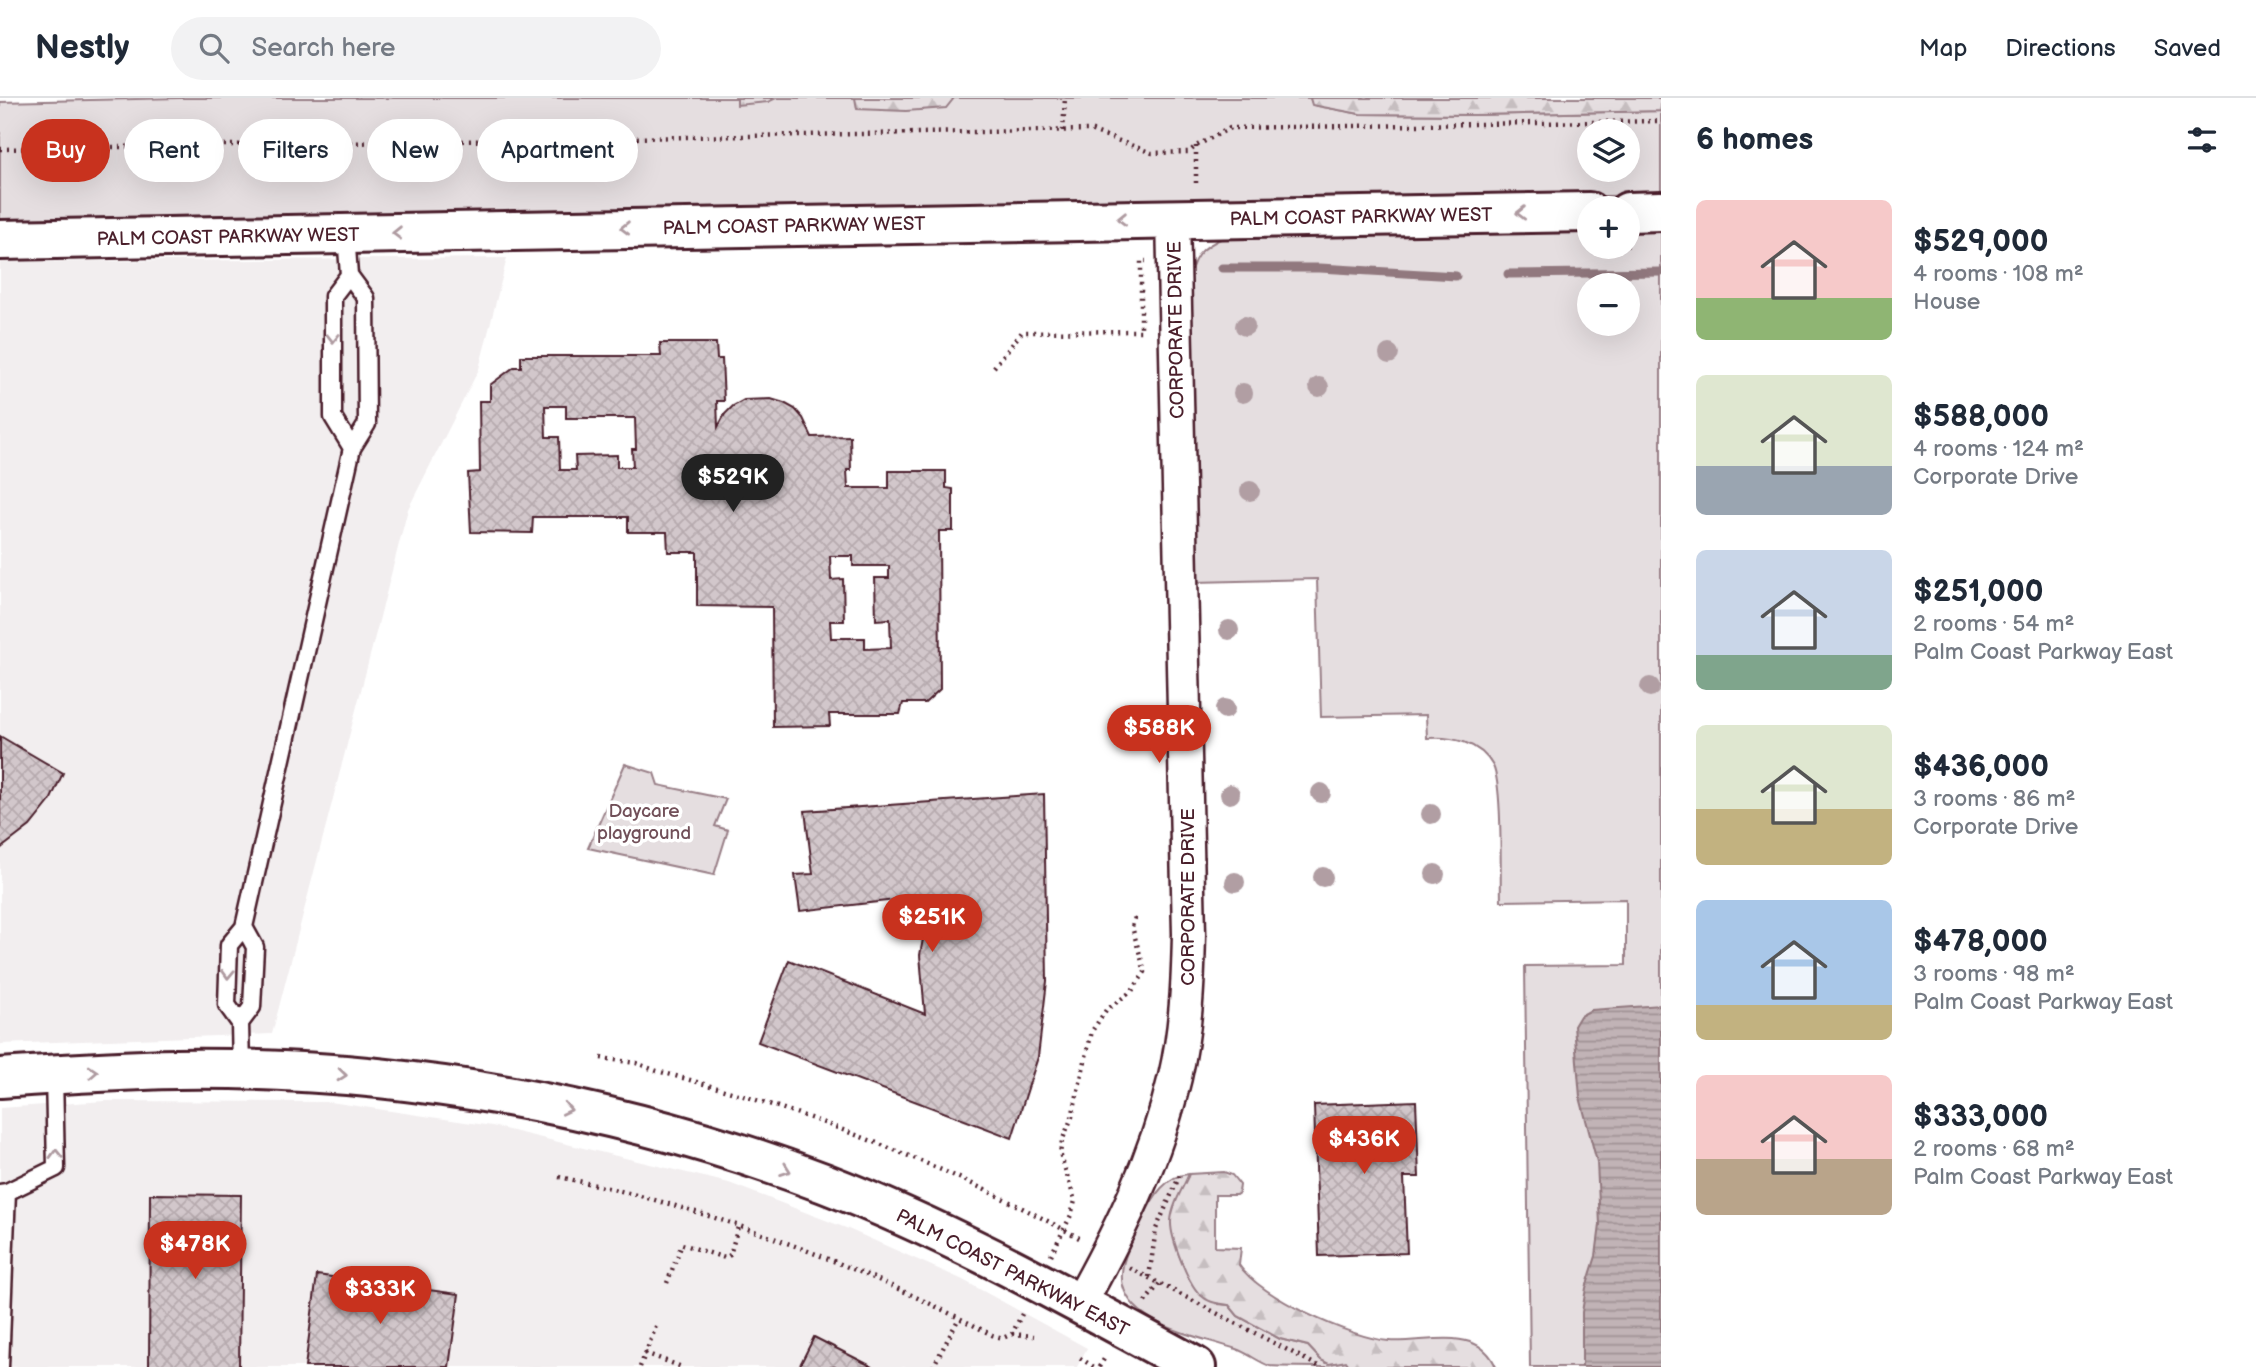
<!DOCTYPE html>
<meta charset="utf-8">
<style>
:root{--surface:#fff;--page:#f2f2f3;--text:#1f2937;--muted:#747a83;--line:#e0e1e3;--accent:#c8321e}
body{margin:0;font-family:"Balsamiq Sans",sans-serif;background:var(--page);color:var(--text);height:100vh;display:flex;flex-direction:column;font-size:26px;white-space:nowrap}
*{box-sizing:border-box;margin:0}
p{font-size:23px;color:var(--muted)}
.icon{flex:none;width:38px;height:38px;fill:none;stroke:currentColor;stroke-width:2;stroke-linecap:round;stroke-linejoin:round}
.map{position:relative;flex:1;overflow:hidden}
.details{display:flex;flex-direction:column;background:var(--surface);width:595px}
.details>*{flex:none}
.hud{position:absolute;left:21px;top:21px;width:665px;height:63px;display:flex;gap:14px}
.controls{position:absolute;left:1577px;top:21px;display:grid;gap:14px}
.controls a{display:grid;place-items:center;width:63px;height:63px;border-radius:50%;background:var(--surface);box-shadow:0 7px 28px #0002;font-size:35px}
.price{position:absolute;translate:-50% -60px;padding:0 16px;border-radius:24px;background:var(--accent);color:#fff;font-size:23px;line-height:46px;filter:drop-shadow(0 2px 4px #0008)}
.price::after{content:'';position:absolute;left:50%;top:42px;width:21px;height:16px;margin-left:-10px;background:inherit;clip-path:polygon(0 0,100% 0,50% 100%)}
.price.on{background:#222;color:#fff}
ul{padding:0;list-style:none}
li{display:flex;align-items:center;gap:21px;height:175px;padding:0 35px}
li span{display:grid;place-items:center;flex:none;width:196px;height:140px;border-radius:10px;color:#555}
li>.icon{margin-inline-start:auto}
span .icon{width:84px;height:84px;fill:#fffc;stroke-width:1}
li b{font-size:30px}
h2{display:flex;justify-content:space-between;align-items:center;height:84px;padding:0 35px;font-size:30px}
.tag{padding:0 24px;border-radius:32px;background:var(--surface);box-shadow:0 7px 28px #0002;font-size:24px;line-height:63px}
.tag.on{background:var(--accent);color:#fff}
header{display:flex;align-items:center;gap:42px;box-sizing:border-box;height:98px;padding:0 35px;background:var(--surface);border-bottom:2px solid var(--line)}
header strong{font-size:33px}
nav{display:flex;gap:38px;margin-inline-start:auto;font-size:24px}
.search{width:490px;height:63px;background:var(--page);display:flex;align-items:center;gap:18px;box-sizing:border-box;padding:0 24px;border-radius:38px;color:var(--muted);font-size:26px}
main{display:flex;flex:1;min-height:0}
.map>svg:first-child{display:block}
.built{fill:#f2eeef}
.green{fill:#e5dee0;stroke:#987e86;stroke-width:2;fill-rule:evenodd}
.forest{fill:url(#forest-firs);stroke:#987e86;stroke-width:2}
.water{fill:url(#water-rules);stroke:#91787e;stroke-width:2}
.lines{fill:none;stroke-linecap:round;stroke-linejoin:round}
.stream{stroke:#91787e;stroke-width:9}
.building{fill:url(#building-cross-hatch);stroke:#4a1f2b;stroke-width:2;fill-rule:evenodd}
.lane-casing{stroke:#4a1f2b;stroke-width:21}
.street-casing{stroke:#4a1f2b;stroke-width:37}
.primary-casing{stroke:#4a1f2b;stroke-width:44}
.path{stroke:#4a1f2b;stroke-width:4.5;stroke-dasharray:2 5;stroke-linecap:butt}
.lane{stroke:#fff;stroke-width:16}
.street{stroke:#fff;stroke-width:32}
.primary{stroke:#fff;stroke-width:38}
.tree{fill:#b19ea3}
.oneway{stroke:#ae9aa0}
.labels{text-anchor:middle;stroke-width:7;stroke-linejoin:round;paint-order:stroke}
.street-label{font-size:19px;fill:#4a1f2b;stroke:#fff}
.park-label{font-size:19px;fill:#714f58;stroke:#fff}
</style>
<header>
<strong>Nestly</strong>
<div class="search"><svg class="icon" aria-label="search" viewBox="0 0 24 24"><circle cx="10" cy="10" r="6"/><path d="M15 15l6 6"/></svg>Search here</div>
<nav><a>Map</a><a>Directions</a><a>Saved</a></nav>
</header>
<main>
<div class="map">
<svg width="1661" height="1269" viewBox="0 0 1661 1269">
<defs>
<pattern id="forest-firs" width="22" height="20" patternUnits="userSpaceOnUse" patternTransform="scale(1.75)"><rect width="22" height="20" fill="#e5dee0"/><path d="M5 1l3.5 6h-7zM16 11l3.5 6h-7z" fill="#c6bec0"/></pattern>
<pattern id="water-rules" width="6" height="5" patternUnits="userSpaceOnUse" patternTransform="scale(1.75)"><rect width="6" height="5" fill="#c1b3b6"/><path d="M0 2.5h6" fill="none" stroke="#9f9194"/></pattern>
<pattern id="building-cross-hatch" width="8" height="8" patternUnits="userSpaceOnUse" patternTransform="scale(1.75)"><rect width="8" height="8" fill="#d2c7cb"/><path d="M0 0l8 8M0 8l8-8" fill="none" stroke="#b6aaae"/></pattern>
</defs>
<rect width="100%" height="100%" fill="#fff"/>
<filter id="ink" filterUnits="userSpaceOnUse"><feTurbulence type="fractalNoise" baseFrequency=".0143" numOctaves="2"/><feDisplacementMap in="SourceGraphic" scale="14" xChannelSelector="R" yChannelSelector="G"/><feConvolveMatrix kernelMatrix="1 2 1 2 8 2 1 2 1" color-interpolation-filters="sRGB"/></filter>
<g filter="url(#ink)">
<path class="built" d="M507 160 479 271 408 411 272 936 1 946 0 948V164Z
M105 1003 330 1004 492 1028 729 1085 846 1130 961 1181 1087 1250 1077 1269H0V1010Z"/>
<path class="green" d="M181 0H1310L1313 7 1360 16 1475 17 1661 13V97L0 125V4ZM1589 33H1628V72H1589Z
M1628 128H1661V1269H1530L1525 868 1626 867V801L1501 803C1500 775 1503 689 1493 668 1480 644 1452 638 1427 640L1426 617 1321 619 1317 481 1195 484 1188 187C1192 160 1199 150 1225 139L1589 129V149H1628ZM1589 187H1628V226H1589Z
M625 666 654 675 658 687 726 701 715 728 728 732 714 777 588 750Z
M1189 1076 1171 1124 1179 1157 1191 1184 1218 1206 1229 1207 1238 1218 1280 1241 1308 1248 1321 1262 1329 1266 1346 1263 1350 1269C1333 1269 1282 1269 1270 1268 1258 1264 1248 1255 1236 1251 1202 1239 1134 1229 1123 1188 1117 1165 1135 1138 1144 1118 1153 1099 1166 1077 1189 1076Z"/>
<path class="forest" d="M737 0H776L768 4 737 7Z
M855 0H954L946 10 906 13 857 11Z
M1310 0H1661V13L1475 17 1360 16 1312 7Z
M1224 1074 1232 1077 1240 1087 1239 1095 1236 1097H1215V1149L1241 1150 1239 1167C1260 1199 1351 1240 1389 1243 1413 1245 1448 1236 1470 1244 1482 1248 1491 1257 1496 1269H1350L1346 1263 1329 1266 1321 1262 1308 1248 1280 1241 1238 1218 1229 1207C1220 1206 1210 1205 1203 1199 1189 1190 1170 1139 1171 1123 1172 1107 1183 1090 1189 1076Z"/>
<path class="water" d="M1661 907V1269H1582V1214L1586 1190 1596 1158 1600 1127 1597 1064 1580 999 1574 928 1580 918 1591 912Z"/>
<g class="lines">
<path class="stream" d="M1222 170H1320L1456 178
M1508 176 1661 174"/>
</g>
<path class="building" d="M660 245H716L717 261H722L724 303H717L718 329 725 316 733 308 744 302 771 301 784 305 795 311 803 320 812 339 850 338 851 372H847L848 390H889V373H946V390L953 391V433H939L940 591 925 605H903L900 616H829L830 628 773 629 772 509 697 508V454H668L667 434H628V419H533L532 435 471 434 468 375 480 374 479 303H490V287L514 269H521V258H661ZM545 308H566V320H635L636 351H632L633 369H617V357L575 358 576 372H560L559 339H546ZM830 458H853V468H889V480H875L876 522 890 521 891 550 865 551V540H831L830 523H844L843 481 831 482Z
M0 638 63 675 50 703 30 728 0 751Z
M1044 696 1047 883 1038 959 1012 1040 758 944 789 862 925 916 920 857 931 798 800 813 795 777 813 776 805 713Z
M1416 1003 1419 1079H1404L1407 1155 1319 1158 1314 1007Z
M150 1096 241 1097 239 1269H149Z
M317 1177 459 1196 449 1269H305Z
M814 1239 873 1269H799Z"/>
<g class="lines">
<g class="lane-casing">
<path id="lane" d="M349 177 333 198V319L352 350
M240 925 252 909 255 849 244 829
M241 972 240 925 227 907 229 847 244 829 352 350 367 326 366 200 349 177 346 136
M0 1095 7 1094 56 1070 54 977
M0 1269 7 1094"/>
</g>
<g class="street-casing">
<path id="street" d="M1080 1205C1120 1133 1156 1060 1175 979 1186 932 1188 884 1189 836L1173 120"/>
</g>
<g class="primary-casing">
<path id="primary" d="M1628 114 1661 113
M0 142 1589 114
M0 980C59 976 117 972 176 971 395 968 619 1007 824 1085 954 1135 1074 1203 1196 1269"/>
</g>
<path class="path" d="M1063 33 1065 0
M1196 48V87
M0 51 1090 32 1152 55 1189 54 1196 48 1230 30 1661 23
M994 269 1022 234 1141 233V163H1146
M601 960 636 965 657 973C805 1012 949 1068 1083 1142
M559 1079C707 1109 858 1166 992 1237L1003 1240 1012 1236 1024 1212
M1051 1157 1071 1117 1075 1103 1060 1055 1062 1043 1072 1019 1092 933 1106 912 1132 893 1145 874 1132 829 1136 816
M1130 1170 1320 1269
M1149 1179 1156 1131 1180 1077
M667 1185 682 1146 725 1160 730 1157 738 1129
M1145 1204 1160 1185
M1012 1236 1034 1238
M645 1255 682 1269
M1080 1260 1094 1269
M640 1269 657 1226
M933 1269 959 1220
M1099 1269 1106 1258"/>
<use href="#lane" class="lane"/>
<use href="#street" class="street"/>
<use href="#primary" class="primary"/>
</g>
<g class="tree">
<circle cx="1245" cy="228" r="10"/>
<circle cx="1389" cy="256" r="10"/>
<circle cx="1319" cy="289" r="10"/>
<circle cx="1243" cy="295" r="10"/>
<circle cx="1250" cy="393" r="10"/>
<circle cx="1229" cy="532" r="10"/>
<circle cx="1650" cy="589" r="10"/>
<circle cx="1225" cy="611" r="10"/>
<circle cx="1321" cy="695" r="10"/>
<circle cx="1230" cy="696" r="10"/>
<circle cx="1431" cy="716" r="10"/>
<circle cx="1435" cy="776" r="10"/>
<circle cx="1323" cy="779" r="10"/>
<circle cx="1235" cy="784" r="10"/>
</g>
<defs><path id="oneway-chevron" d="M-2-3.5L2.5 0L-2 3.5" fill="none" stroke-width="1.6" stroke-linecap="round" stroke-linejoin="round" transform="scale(1.75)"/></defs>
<g class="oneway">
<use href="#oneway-chevron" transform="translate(1521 115) rotate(179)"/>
<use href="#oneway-chevron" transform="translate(1122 121) rotate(179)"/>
<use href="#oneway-chevron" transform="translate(625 130) rotate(179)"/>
<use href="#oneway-chevron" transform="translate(397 135) rotate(179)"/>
<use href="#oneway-chevron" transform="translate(333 240) rotate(90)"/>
<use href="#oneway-chevron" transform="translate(228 876) rotate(92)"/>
<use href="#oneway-chevron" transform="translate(93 974) rotate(-3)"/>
<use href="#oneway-chevron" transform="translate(342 977) rotate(5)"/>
<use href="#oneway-chevron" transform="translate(567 1011) rotate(12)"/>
<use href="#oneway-chevron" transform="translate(56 1056) rotate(-91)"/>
<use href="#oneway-chevron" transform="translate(786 1072) rotate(20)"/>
</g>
</g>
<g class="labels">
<g class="street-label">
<text transform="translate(1361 118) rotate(-1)" y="7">PALM COAST PARKWAY WEST</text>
<text transform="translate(794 127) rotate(-1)" y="7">PALM COAST PARKWAY WEST</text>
<text transform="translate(228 138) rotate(-1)" y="7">PALM COAST PARKWAY WEST</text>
<text transform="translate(1175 232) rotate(-91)" y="7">CORPORATE DRIVE</text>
<text transform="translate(1187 799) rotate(-90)" y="7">CORPORATE DRIVE</text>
<text transform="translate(1013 1174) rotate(27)" y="7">PALM COAST PARKWAY EAST</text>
</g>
<g class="park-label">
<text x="644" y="719">Daycare<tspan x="644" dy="22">playground</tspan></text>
</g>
</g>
</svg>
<div class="controls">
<a><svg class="icon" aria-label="layers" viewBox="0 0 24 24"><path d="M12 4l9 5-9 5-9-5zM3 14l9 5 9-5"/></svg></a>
<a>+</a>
<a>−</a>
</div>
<b class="price on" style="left:733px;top:416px">$529K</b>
<b class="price" style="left:1159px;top:667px">$588K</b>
<b class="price" style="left:932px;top:856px">$251K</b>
<b class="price" style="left:1364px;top:1078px">$436K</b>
<b class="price" style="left:195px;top:1183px">$478K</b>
<b class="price" style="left:380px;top:1228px">$333K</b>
<div class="hud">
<a class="tag on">Buy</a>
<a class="tag">Rent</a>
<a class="tag">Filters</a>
<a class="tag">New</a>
<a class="tag">Apartment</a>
</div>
</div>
<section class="details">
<h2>6 homes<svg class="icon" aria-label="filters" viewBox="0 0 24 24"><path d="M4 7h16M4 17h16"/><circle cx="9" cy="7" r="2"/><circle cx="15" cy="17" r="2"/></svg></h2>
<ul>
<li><span style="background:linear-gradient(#f6c9c9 70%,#8fb573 0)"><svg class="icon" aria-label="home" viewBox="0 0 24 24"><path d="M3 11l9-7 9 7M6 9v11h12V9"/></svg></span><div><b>$529,000</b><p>4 rooms · 108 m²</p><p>House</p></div></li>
<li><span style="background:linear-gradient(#dfe7d0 65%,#9aa5b1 0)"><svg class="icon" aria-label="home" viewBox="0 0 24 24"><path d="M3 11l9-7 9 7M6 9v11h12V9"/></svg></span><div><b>$588,000</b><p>4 rooms · 124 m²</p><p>Corporate Drive</p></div></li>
<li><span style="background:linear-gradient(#c9d6e8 75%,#7fa58c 0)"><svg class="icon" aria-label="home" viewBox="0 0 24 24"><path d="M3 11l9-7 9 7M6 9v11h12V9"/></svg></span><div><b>$251,000</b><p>2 rooms · 54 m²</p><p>Palm Coast Parkway East</p></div></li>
<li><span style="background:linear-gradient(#dfe7d0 60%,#c2b280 0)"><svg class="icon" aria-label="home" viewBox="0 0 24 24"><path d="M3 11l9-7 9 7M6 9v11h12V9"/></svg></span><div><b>$436,000</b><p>3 rooms · 86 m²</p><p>Corporate Drive</p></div></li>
<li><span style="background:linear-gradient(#a9c7e8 75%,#c2b280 0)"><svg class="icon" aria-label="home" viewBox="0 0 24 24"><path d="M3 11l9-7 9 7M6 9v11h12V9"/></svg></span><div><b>$478,000</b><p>3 rooms · 98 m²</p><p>Palm Coast Parkway East</p></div></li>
<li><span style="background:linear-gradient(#f6c9c9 60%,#b9a48a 0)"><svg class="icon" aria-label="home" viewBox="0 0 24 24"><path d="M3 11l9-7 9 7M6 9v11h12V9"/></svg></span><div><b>$333,000</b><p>2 rooms · 68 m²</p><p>Palm Coast Parkway East</p></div></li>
</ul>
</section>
</main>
